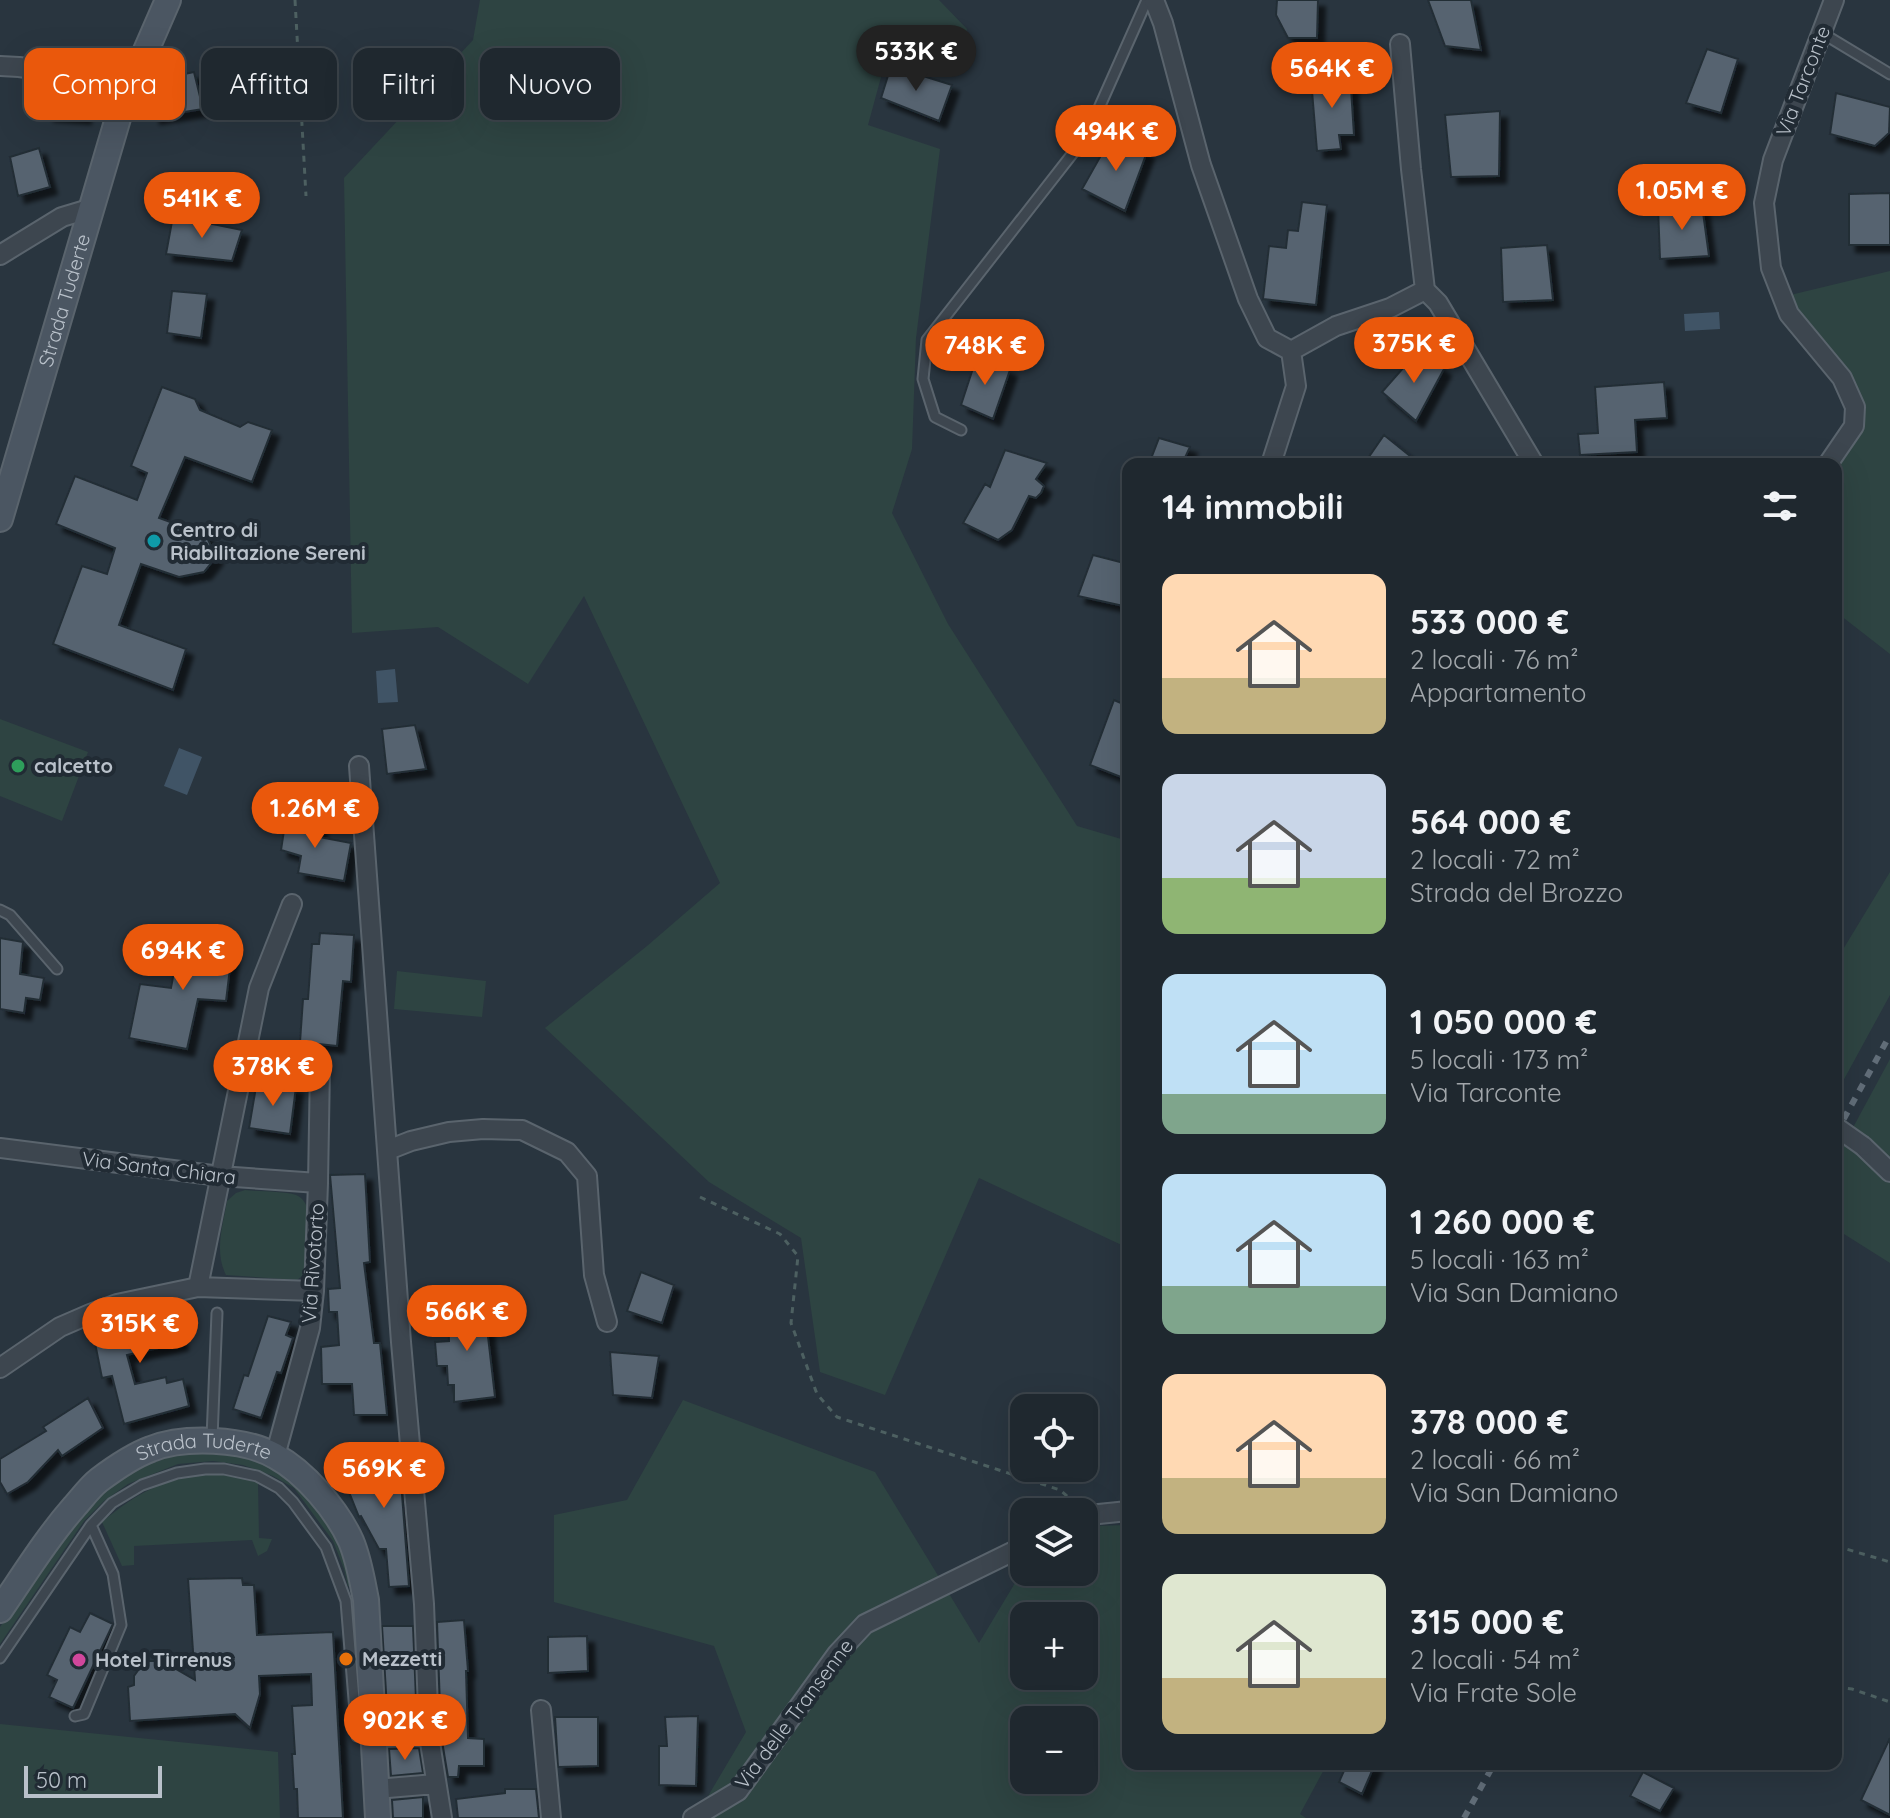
<!DOCTYPE html>
<html lang="it">
<meta charset="utf-8">
<style>
:root{--surface:#1f282f;--page:#2c343b;--text:#f1f3f6;--muted:#a1a6aa;--line:#3c444b;--accent:#ea580c}
body{margin:0;font-family:Quicksand,sans-serif;background:var(--page);color:var(--text);height:100vh;display:flex;flex-direction:column;font-size:30px;white-space:nowrap}
*{box-sizing:border-box;margin:0}
p{font-size:26px;color:var(--muted)}
.icon{flex:none;width:44px;height:44px;fill:none;stroke:currentColor;stroke-width:2;stroke-linecap:round;stroke-linejoin:round}
.map{position:relative;flex:1;overflow:hidden}
.panel{position:absolute;left:1122px;top:458px;width:720px;height:1312px;display:flex;flex-direction:column;background:var(--surface);border-radius:16px;box-shadow:0 8px 32px #0002,0 0 0 2px var(--line)}
.panel>*{flex:none}
.top-card{position:absolute;left:24px;top:48px;width:760px;height:72px;display:flex;gap:16px}
.controls{position:absolute;left:1010px;top:1394px;display:grid;gap:16px}
.controls a{display:grid;place-items:center;width:88px;height:88px;border-radius:16px;background:var(--surface);box-shadow:0 8px 32px #0002,0 0 0 2px var(--line);font-size:40px}
.scale{position:absolute;left:24px;bottom:20px;width:138px;box-sizing:border-box;padding-left:8px;border:4px solid #b9c1ca;border-top:0;font-size:22px;line-height:28px;white-space:nowrap;color:#b9c1ca;-webkit-text-stroke:6px #212b34;paint-order:stroke}
.price{position:absolute;translate:-50% -68px;padding:0 18px;border-radius:28px;background:var(--accent);color:#fff;font-size:26px;line-height:52px;filter:drop-shadow(0 2px 4px #0008)}
.price::after{content:'';position:absolute;left:50%;top:48px;width:24px;height:18px;margin-left:-12px;background:inherit;clip-path:polygon(0 0,100% 0,50% 100%)}
.price.on{background:#222;color:#fff}
ul{padding:0;list-style:none}
li{display:flex;align-items:center;gap:24px;height:200px;padding:0 40px}
li span{display:grid;place-items:center;flex:none;width:224px;height:160px;border-radius:16px;color:#555}
li>.icon{margin-inline-start:auto}
span .icon{width:96px;height:96px;fill:#fffc;stroke-width:1}
li b{font-size:34px}
h2{display:flex;justify-content:space-between;align-items:center;height:96px;padding:0 40px;font-size:34px}
.chip{padding:0 28px;border-radius:16px;background:var(--surface);box-shadow:0 8px 32px #0002,0 0 0 2px var(--line);font-size:28px;line-height:72px}
.chip.on{background:var(--accent);color:#fff}
.map>svg:first-child{display:block}
.green{fill:#2e4442;fill-rule:evenodd}
.water{fill:#405466}
.building{fill:#57636f;stroke:#232d36;stroke-width:2;filter:url(#shadow)}
.lines{fill:none;stroke-linecap:round;stroke-linejoin:round}
.service-casing{stroke:#5a646d;stroke-width:13}
.minor-casing{stroke:#5a646d;stroke-width:22}
.secondary-casing{stroke:#5a646d;stroke-width:28}
.path{stroke:#4d6061;stroke-width:3;stroke-dasharray:6 6;stroke-linecap:butt}
.service{stroke:#3d464f;stroke-width:9}
.minor{stroke:#3d464f;stroke-width:18}
.secondary{stroke:#4b5662;stroke-width:24}
.rail{stroke:#616d78;stroke-width:6;stroke-dasharray:8 8;stroke-linecap:butt}
.minor-bridge-casing{stroke:#5a646d;stroke-width:22;stroke-linecap:butt}
.minor-bridge{stroke:#3d464f;stroke-width:18}
.culture-dot{fill:#0f9aa8;stroke:#212b34;stroke-width:3}
.leisure-dot{fill:#2e9e5b;stroke:#212b34;stroke-width:3}
.food-dot{fill:#e8710a;stroke:#212b34;stroke-width:3}
.hotel-dot{fill:#d1479c;stroke:#212b34;stroke-width:3}
.labels{text-anchor:middle;stroke-width:8;stroke-linejoin:round;paint-order:stroke}
.street-label{font-size:20px;fill:#b9c1ca;stroke:#212b34}
.poi-label{font-size:20px;font-weight:bold;fill:#b9c1ca;stroke:#212b34;text-anchor:start}
</style>
<div class="map">
<svg width="1890" height="1818" viewBox="0 0 1890 1818">
<defs>
<filter id="shadow"><feDropShadow dx="7" dy="7" stdDeviation="2" flood-color="#0009"/></filter>
</defs>
<rect width="100%" height="100%" fill="#29353f"/>
<path class="green" d="M480 0H939L967 29 959 68 893 33 868 125 940 149 916 338 912 449 892 513 948 624 1077 826 1128 841V1248L979 1178 885 1395 820 1372 801 1238 709 1182 545 1028 647 946 720 883 584 596 528 684 438 627 352 633 344 178 473 40Z
M1890 271V654L1836 612V464H1822L1847 418 1851 398 1782 297Z
M0 719 88 752 62 821 0 796Z
M1890 872V995L1836 1094V961Z
M397 971 486 981 482 1017 394 1009Z
M1890 1059V1263L1836 1229V1159Z
M245 1190C260 1192 283 1191 296 1195 318 1203 308 1253 307 1272L297 1280 226 1275C214 1252 223 1225 227 1201L236 1193Z
M683 1400 875 1472 979 1643 1024 1568V1572H1084V1532L1094 1526 1128 1525V1764H1327L1300 1814 1306 1818H695L746 1732 714 1646 554 1602V1515L627 1500ZM1024 1616H1084V1676H1024ZM1024 1720H1084V1780H1024Z
M200 1452C259 1452 297 1468 328 1520 334 1528 341 1537 344 1546 349 1560 351 1575 355 1588L348 1586 344 1569 333 1541 294 1488 273 1476 243 1465 213 1461 178 1464 128 1484 104 1501 84 1521 0 1644V1627L77 1515 117 1480 142 1466 177 1455Z
M210 1474 231 1475 258 1483 259 1538 272 1539 267 1551 258 1556 252 1540 134 1546V1565L122 1566 102 1522C139 1492 161 1479 210 1474Z
M0 1724 278 1752 280 1818H0Z"/>
<path class="water" d="M1719 312 1720 329 1685 331 1684 314Z
M395 669 398 702 378 703 376 671Z
M179 748 202 757 187 795 164 786Z"/>
<path class="building" d="M1277 0H1318L1317 38H1288L1276 15Z
M1428 0H1471L1481 50 1445 46Z
M1707 49 1738 59 1721 113 1686 103Z
M891 66 952 85 939 121 881 98Z
M194 72 203 109 153 117 150 81Z
M1350 73 1354 135H1339L1341 149 1317 151 1311 79Z
M49 83 85 88 84 117 47 114Z
M1836 93 1890 107 1889 133 1875 146 1830 134Z
M1500 111 1499 176 1451 177 1445 115Z
M1113 134 1147 152 1125 211 1082 189Z
M39 148 50 187 18 196 10 157Z
M1890 193V245H1849V194Z
M1302 202 1327 205 1316 305 1263 299 1269 246 1286 248 1288 230 1298 231Z
M1702 205 1709 256 1660 259 1658 207Z
M173 216 242 230 232 261 166 254Z
M1547 245 1553 300 1503 302 1501 248Z
M172 291 207 294 201 338 167 333Z
M1418 351 1444 369 1416 421 1382 392Z
M977 356 1010 370 993 419 961 405Z
M1664 382 1667 418 1635 420 1637 452 1580 455 1578 434 1598 433 1595 387Z
M162 387 195 399 200 410 240 427 248 422 272 430 252 482 185 457 159 518 206 535 216 557 204 572 179 577 141 564 119 625 186 649 173 690 53 644 82 566 107 574 115 548 56 524 75 476 137 500 147 473 131 466Z
M1384 435 1420 464H1364Z
M1159 438 1190 447 1182 464H1149Z
M1005 450 1047 463 1036 479 1044 486 1041 493 1036 498 1029 496 1012 530 998 540 963 523 985 484 990 487Z
M1093 555 1128 564V607L1078 596Z
M1114 700 1128 706V757L1121 777 1090 765Z
M415 725 426 769 387 774 382 729Z
M286 817 321 823 319 837 351 843 344 881 298 873 301 856 281 850Z
M181 933 233 943 226 1001 198 999 187 1049 129 1038 140 984 171 988Z
M320 933 354 935 351 982 343 981 337 1046 300 1042 303 999H308L312 944H319Z
M0 938 23 942 20 974 44 978 40 1000 26 998 24 1013 0 1009Z
M257 1081 296 1087 290 1134 249 1128Z
M365 1174 370 1262 364 1263 374 1343H380L387 1415H354L352 1384H322L321 1347 339 1345 337 1312H329L328 1289 340 1288 330 1175Z
M641 1272 674 1285 662 1323 627 1311Z
M484 1302 495 1397 454 1402V1385H448L447 1366H437L435 1342 449 1341 448 1304Z
M173 1310 181 1343 127 1355 135 1384 166 1377 167 1383 183 1379 189 1406 124 1424 112 1376 102 1378 92 1328Z
M268 1316 291 1322 286 1335 293 1338 281 1373 277 1372 261 1418 233 1409 244 1375 248 1376Z
M610 1352 659 1356 652 1398 613 1395Z
M88 1398 103 1428 62 1456 58 1450 28 1482 7 1494 0 1482V1459L46 1431 43 1427Z
M398 1442 409 1586 389 1587 386 1549H379L361 1516 359 1517 345 1482 374 1472 369 1452Z
M242 1578 243 1585H254L257 1635 333 1632 343 1818H298L297 1789H294L292 1754H295L292 1706 312 1705 311 1674 259 1676 260 1694 250 1728 235 1714 130 1721 128 1687 134 1685V1676L139 1669 148 1661H162L195 1680 188 1579Z
M90 1613 113 1624 73 1708 49 1697 57 1680 47 1675 70 1627 80 1632Z
M464 1620 468 1671H466L468 1738 484 1739V1766H459L458 1777H448L441 1735 437 1622Z
M382 1626H413L417 1724 388 1725Z
M587 1636 588 1671 548 1673V1637Z
M698 1716 696 1786 659 1785V1746H667L665 1717Z
M555 1717H598V1766L558 1767Z
M1890 1738V1815L1861 1800Z
M419 1748 423 1773 391 1776 389 1749Z
M1347 1764H1375L1362 1794 1339 1782Z
M1643 1772 1674 1788 1660 1811 1630 1796Z
M505 1789H536L539 1818H458L456 1799 505 1793Z
M423 1797V1818H393L392 1800Z"/>
<g class="lines">
<g class="service-casing">
<path id="service" d="M1822 33 1890 74
M961 430 935 417 923 379 927 340 1087 135 1147 0
M0 910 10 915 57 969
M212 1438 217 1313
M0 1658 91 1525 112 1503 142 1485 177 1473 205 1469H224L257 1476 279 1488 293 1502 326 1547 346 1601 357 1736 373 1737
M75 1716 84 1714 121 1625 113 1574 91 1525"/>
</g>
<g class="minor-casing">
<path id="minor" d="M1154 0 1163 23 1201 165 1248 299 1267 338 1291 351
M1400 44 1411 169 1425 290
M0 66 19 67 131 82
M0 255 62 217 92 208
M1291 351 1336 326 1390 308 1425 290 1438 303 1534 464
M1271 464 1296 386 1291 351
M1828 464 1854 426 1855 407 1842 378 1789 314 1771 268 1764 203 1773 160 1834 0
M359 766 401 1342 424 1604 429 1736 442 1818
M1863 1146 1890 1172
M0 1148 220 1176 318 1183
M388 1150 411 1141 449 1132 483 1129 522 1130 567 1152 587 1176 594 1275 607 1322
M198 1287 259 988 292 904
M0 1368 60 1327 90 1314 117 1304 198 1287 314 1291
M275 1456 310 1328 314 1291 318 1183 320 1067
M1084 1517 1089 1515 1128 1511
M541 1710 551 1818
M373 1737 429 1736
M376 1789 435 1784
M693 1818 738 1791 837 1654 865 1624 1024 1546"/>
</g>
<g class="secondary-casing">
<g id="secondary">
<path id="s1" d="M0 519 121 108 168 0"/>
<path id="s2" d="M0 1610C24 1575 46 1539 74 1507 82 1498 90 1487 99 1480 115 1468 132 1456 151 1449 184 1436 244 1438 275 1456 305 1472 337 1510 351 1541 359 1560 362 1580 366 1600L378 1818"/>
</g>
</g>
<path class="path" d="M295 0 306 196
M700 1197 780 1234 798 1256 791 1323 817 1394 837 1417 1060 1490 1075 1503
M1836 1546 1890 1562
M1836 1687 1852 1689 1890 1702"/>
<use href="#service" class="service"/>
<use href="#minor" class="minor"/>
<use href="#secondary" class="secondary"/>
<path class="rail" d="M1836 1133 1890 1035
M1464 1818 1494 1764"/>
<g class="minor-bridge-casing">
<path id="minor-bridge" d="M1836 1127 1863 1146"/>
</g>
<use href="#minor-bridge" class="minor-bridge"/>
</g>
<circle class="culture-dot" cx="154" cy="541" r="8"/>
<circle class="leisure-dot" cx="18" cy="766" r="8"/>
<circle class="food-dot" cx="346" cy="1659" r="8"/>
<circle class="hotel-dot" cx="79" cy="1660" r="8"/>
<g class="labels">
<g class="street-label">
<text transform="translate(1803 81) rotate(-69)" y="7">Via Tarconte</text>
<text dy="7" stroke="none"><textPath href="#s1" startOffset="228">Strada Tuderte</textPath></text>
<text transform="translate(159 1168) rotate(7)" y="7">Via Santa Chiara</text>
<text transform="translate(313 1263) rotate(-86)" y="7">Via Rivotorto</text>
<text dy="7" stroke="none"><textPath href="#s2" startOffset="278">Strada Tuderte</textPath></text>
<text transform="translate(794 1714) rotate(-53)" y="7">Via delle Transenne</text>
</g>
<g class="poi-label">
<text x="170" y="537">Centro di<tspan x="170" dy="23">Riabilitazione Sereni</tspan></text>
<text x="34" y="773">calcetto</text>
<text x="362" y="1666">Mezzetti</text>
<text x="95" y="1667">Hotel Tirrenus</text>
</g>
</g>
</svg>
<div class="controls">
<a><svg class="icon" aria-label="locate" viewBox="0 0 24 24"><circle cx="12" cy="12" r="6"/><path d="M12 2v4M12 18v4M2 12h4M18 12h4"/></svg></a>
<a><svg class="icon" aria-label="layers" viewBox="0 0 24 24"><path d="M12 4l9 5-9 5-9-5zM3 14l9 5 9-5"/></svg></a>
<a>+</a>
<a>−</a>
</div>
<div class="scale">50 m</div>
<b class="price on" style="left:916px;top:93px">533K €</b>
<b class="price" style="left:1332px;top:110px">564K €</b>
<b class="price" style="left:1116px;top:173px">494K €</b>
<b class="price" style="left:1682px;top:232px">1.05M €</b>
<b class="price" style="left:202px;top:240px">541K €</b>
<b class="price" style="left:1414px;top:385px">375K €</b>
<b class="price" style="left:985px;top:387px">748K €</b>
<b class="price" style="left:315px;top:850px">1.26M €</b>
<b class="price" style="left:183px;top:992px">694K €</b>
<b class="price" style="left:273px;top:1108px">378K €</b>
<b class="price" style="left:467px;top:1353px">566K €</b>
<b class="price" style="left:140px;top:1365px">315K €</b>
<b class="price" style="left:384px;top:1510px">569K €</b>
<b class="price" style="left:405px;top:1762px">902K €</b>
<div class="top-card">
<a class="chip on">Compra</a>
<a class="chip">Affitta</a>
<a class="chip">Filtri</a>
<a class="chip">Nuovo</a>
</div>
<section class="panel">
<h2>14 immobili<svg class="icon" aria-label="filters" viewBox="0 0 24 24"><path d="M4 7h16M4 17h16"/><circle cx="9" cy="7" r="2"/><circle cx="15" cy="17" r="2"/></svg></h2>
<ul>
<li><span style="background:linear-gradient(#ffd9b3 65%,#c2b280 0)"><svg class="icon" aria-label="home" viewBox="0 0 24 24"><path d="M3 11l9-7 9 7M6 9v11h12V9"/></svg></span><div><b>533 000 €</b><p>2 locali · 76 m²</p><p>Appartamento</p></div></li>
<li><span style="background:linear-gradient(#c9d6e8 65%,#8fb573 0)"><svg class="icon" aria-label="home" viewBox="0 0 24 24"><path d="M3 11l9-7 9 7M6 9v11h12V9"/></svg></span><div><b>564 000 €</b><p>2 locali · 72 m²</p><p>Strada del Brozzo</p></div></li>
<li><span style="background:linear-gradient(#bfe0f5 75%,#7fa58c 0)"><svg class="icon" aria-label="home" viewBox="0 0 24 24"><path d="M3 11l9-7 9 7M6 9v11h12V9"/></svg></span><div><b>1 050 000 €</b><p>5 locali · 173 m²</p><p>Via Tarconte</p></div></li>
<li><span style="background:linear-gradient(#bfe0f5 70%,#7fa58c 0)"><svg class="icon" aria-label="home" viewBox="0 0 24 24"><path d="M3 11l9-7 9 7M6 9v11h12V9"/></svg></span><div><b>1 260 000 €</b><p>5 locali · 163 m²</p><p>Via San Damiano</p></div></li>
<li><span style="background:linear-gradient(#ffd9b3 65%,#c2b280 0)"><svg class="icon" aria-label="home" viewBox="0 0 24 24"><path d="M3 11l9-7 9 7M6 9v11h12V9"/></svg></span><div><b>378 000 €</b><p>2 locali · 66 m²</p><p>Via San Damiano</p></div></li>
<li><span style="background:linear-gradient(#dfe7d0 65%,#c2b280 0)"><svg class="icon" aria-label="home" viewBox="0 0 24 24"><path d="M3 11l9-7 9 7M6 9v11h12V9"/></svg></span><div><b>315 000 €</b><p>2 locali · 54 m²</p><p>Via Frate Sole</p></div></li>
</ul>
</section>
</div>
